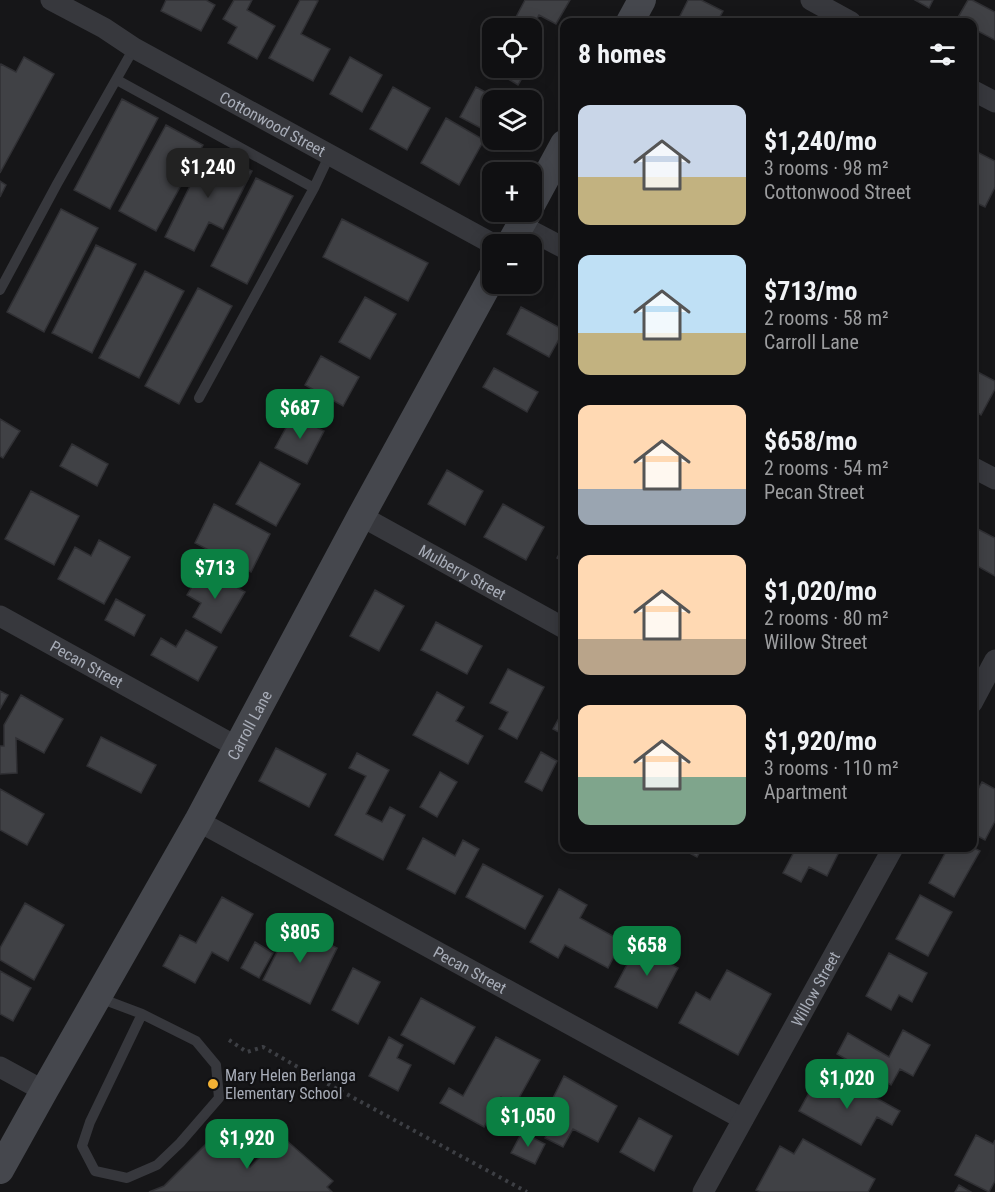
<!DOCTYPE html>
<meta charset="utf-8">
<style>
:root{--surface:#101012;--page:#19191b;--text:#f1f3f6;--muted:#9c9d9f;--line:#303032;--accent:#0b8043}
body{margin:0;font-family:"Roboto Condensed",sans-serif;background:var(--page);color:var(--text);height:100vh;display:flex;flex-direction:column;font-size:22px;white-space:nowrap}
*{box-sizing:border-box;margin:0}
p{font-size:20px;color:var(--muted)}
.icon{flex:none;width:33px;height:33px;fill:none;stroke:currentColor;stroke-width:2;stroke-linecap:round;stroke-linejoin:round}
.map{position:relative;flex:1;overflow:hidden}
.drawer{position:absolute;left:560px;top:18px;width:417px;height:834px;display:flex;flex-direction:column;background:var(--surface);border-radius:12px;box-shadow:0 3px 15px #0003,0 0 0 2px var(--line)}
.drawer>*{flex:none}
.buttons{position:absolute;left:482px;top:18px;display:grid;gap:12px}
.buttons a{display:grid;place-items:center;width:60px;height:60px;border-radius:12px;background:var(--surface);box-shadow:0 3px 15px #0003,0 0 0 2px var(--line);font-size:30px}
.price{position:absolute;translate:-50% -51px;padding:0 14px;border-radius:12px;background:var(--accent);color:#fff;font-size:20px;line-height:39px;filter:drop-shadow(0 2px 3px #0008)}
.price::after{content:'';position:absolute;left:50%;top:36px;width:18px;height:14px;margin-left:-9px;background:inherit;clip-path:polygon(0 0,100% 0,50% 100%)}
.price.current{background:#222;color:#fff}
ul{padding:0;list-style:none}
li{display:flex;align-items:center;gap:18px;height:150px;padding:0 18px}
li span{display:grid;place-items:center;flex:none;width:168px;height:120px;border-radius:12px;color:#555}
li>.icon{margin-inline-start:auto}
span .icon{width:72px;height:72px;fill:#fffc;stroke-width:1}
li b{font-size:26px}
h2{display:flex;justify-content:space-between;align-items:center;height:72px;padding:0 18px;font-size:26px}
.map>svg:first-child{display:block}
.building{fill:#404145;stroke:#303034;stroke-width:1.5}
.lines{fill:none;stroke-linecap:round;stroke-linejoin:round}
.path{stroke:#3d3f44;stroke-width:4;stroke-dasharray:3 4.5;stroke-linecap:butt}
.lane{stroke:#37383d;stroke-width:10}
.street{stroke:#37383d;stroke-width:21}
.secondary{stroke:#45474d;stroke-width:28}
.poi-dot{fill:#f2b134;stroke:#111113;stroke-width:2}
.labels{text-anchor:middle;stroke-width:4.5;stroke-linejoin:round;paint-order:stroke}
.street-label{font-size:16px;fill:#a8adb8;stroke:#111113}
.poi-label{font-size:16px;fill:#a8adb8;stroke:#111113;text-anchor:start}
</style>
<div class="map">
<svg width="995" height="1192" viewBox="0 0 995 1192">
<rect width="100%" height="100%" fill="#161618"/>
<path class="building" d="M166 0H206L215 5 201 31 161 11Z
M234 0H252L247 10 275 26 257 59 228 43 237 27 223 19Z
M300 0H315L318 1 301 34 330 49 313 81 269 58Z
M525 0H570L556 24 539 15 532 28 515 19Z
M688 0H701L723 11 717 22H677Z
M915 0H933L929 8Z
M968 0H972L995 12V40L972 28V22H963L957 19Z
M531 48 538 52 531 63Z
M24 57 54 74 0 173V66L1 64 16 72Z
M350 57 382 75 362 112 330 94Z
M496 68H528L518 85 494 70Z
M393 87 430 108 407 150 370 129Z
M476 87 500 100H492V134L460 117Z
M122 99 158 118 110 209 74 190Z
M446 118 484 140 459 185 421 163Z
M166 125 203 145 156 231 119 211Z
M208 149 252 171 223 229 209 222 194 251 165 237Z
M977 152 995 161V187L985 207 972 201V162Z
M256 178 293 196 247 284 211 266Z
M0 181 6 185 0 197Z
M61 209 98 228 44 332 7 312Z
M342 219 428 263 408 301 323 257Z
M96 245 136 264 92 353 52 333Z
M145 271 184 291 139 378 99 358Z
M198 288 232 306 179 404 145 386Z
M365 297 396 314 370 359 339 342Z
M521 307 564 330 549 357 507 334Z
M321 356 359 377 343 406 305 385Z
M494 368 538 392 527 412 483 387Z
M972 369 995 381V389L981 415 972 410Z
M293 415 324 431 307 464 275 448Z
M0 419 20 431 3 458 0 456Z
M72 444 108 464 97 486 60 466Z
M260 462 300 484 276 526 236 504Z
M447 470 483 491 465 525 428 504Z
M31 491 79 516 54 565 5 539Z
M214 504 270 534 251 572 195 543Z
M503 504 544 527 526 560 484 537Z
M972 526 995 538V576L972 563Z
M99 540 130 557 104 604 58 579 75 547 91 556Z
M564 545V562L557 558Z
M203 568 245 592 221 633 193 617 201 603 187 595Z
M375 590 404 606 379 651 350 636Z
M116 599 145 615 134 636 105 620Z
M436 622 482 646 467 674 421 650Z
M186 630 217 647 198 681 151 655 161 638 176 647Z
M508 669 544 687 517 739 499 729 508 712 490 703Z
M0 691 8 695 0 709Z
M437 692 464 707 456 721 483 736 468 764 413 735Z
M21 695 63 719 44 753 16 738 17 773 0 774V746H4V725Z
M564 709V735L553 729Z
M101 737 156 765 141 793 87 766Z
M276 748 326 774 309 807 259 781Z
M541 752 557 761 542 791 525 782Z
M357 753 389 770 366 814 382 822 390 807 405 815 383 860 335 835 366 776 349 768Z
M440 772 457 782 437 817 420 807Z
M982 782 995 789V821L985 840 972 833V800Z
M0 789 44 814 27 845 0 830Z
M423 838 455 856 463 840 479 849 455 894 407 869Z
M972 847 980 851 954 897 929 883 948 848Z
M680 848H702L697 857Z
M796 848H841L827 876 809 867 801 882 783 873Z
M483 864 543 896 525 929 466 897Z
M559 889 587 905 580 918 622 941 608 968 565 945 558 958 530 942Z
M920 895 952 912 928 956 896 939Z
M222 897 253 914 228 961 212 952 195 983 163 966 180 935 196 943Z
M25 903 64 925 34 980 0 960V948Z
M291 924 337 948 310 1004 263 980Z
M255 942 273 953 259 978 241 968Z
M637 946 678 968 657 1008 615 987Z
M889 953 927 973 912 1002 899 995 891 1010 866 996Z
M353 968 380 982 358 1024 332 1010Z
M727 970 771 994 738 1055 679 1023 696 992 710 1000Z
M0 971 31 988 13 1021 0 1014Z
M421 998 475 1027 454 1064 401 1035Z
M903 1030 930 1045 913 1076 900 1069 891 1085 837 1054 848 1033 889 1057Z
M389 1037 403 1045 397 1058 411 1065 398 1091 369 1076Z
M496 1037 540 1060 515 1105 501 1097 484 1127 440 1103 449 1088 463 1096Z
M564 1076 617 1106 598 1142 573 1129 563 1147 545 1138 553 1123 543 1118Z
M838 1077 900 1111 892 1125 877 1117 861 1145 799 1111 815 1082 830 1091Z
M639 1118 672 1136 654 1171 620 1152Z
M228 1122 242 1132 229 1146 250 1167 273 1144 286 1140 333 1181 327 1187 332 1192H149L164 1186Z
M522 1132 545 1144 535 1164 511 1153Z
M976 1135 993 1144 995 1140V1181L989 1192 955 1175Z
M803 1139 875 1179 868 1192H761L756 1190 780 1146 794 1154Z
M959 1185 971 1192H955Z"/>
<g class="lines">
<path class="path" d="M229 1040 247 1052 263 1047 317 1078 527 1192"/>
<path class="lane" d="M117 80 314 188
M0 290 57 184 134 48
M199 398 314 188 330 154
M97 997 142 1014 196 1041 216 1065 219 1098 180 1143 157 1165 127 1178 95 1171 82 1146 90 1122 142 1014"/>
<g class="street">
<path id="s1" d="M51 0 104 28 134 48 493 244"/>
<path d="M811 0 851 22"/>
<path d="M972 90 995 102"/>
<path d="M520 225 564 248"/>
<path d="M972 467 995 479"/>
<path id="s2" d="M361 516 564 628"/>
<path id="s3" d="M0 616 237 747"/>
<path d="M972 703 995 660"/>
<path id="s4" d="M198 821 743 1119"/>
<path d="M0 1067 44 1091"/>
<path id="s5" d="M703 1192 893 848"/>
</g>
<g class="secondary">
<path d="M630 22 642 0"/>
<path d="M531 205 564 144"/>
<path d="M510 244 528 212"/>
<path id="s6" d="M0 1170 44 1091 198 821 361 516 492 277"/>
</g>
</g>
<circle class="poi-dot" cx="213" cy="1084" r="6"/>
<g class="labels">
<g class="street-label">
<text dy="6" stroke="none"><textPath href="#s1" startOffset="254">Cottonwood Street</textPath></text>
<text dy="6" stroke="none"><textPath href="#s2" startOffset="116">Mulberry Street</textPath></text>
<text dy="6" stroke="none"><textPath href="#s3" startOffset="99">Pecan Street</textPath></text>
<text dy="6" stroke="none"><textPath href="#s6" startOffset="510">Carroll Lane</textPath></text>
<text dy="6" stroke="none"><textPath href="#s4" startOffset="310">Pecan Street</textPath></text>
<text dy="6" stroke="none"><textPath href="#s5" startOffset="232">Willow Street</textPath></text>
</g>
<g class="poi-label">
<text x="225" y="1081">Mary Helen Berlanga<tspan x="225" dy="18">Elementary School</tspan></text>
</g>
</g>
</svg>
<div class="buttons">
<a><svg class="icon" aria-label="locate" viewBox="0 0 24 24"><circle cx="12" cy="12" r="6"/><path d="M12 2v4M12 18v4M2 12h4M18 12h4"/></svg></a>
<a><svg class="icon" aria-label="layers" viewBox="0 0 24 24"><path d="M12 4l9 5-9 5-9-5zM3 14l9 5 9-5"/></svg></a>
<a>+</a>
<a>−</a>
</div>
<b class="price current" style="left:208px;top:199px">$1,240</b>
<b class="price" style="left:300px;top:440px">$687</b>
<b class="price" style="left:215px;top:600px">$713</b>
<b class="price" style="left:300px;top:964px">$805</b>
<b class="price" style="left:647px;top:977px">$658</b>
<b class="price" style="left:847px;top:1110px">$1,020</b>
<b class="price" style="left:528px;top:1148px">$1,050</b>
<b class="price" style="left:247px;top:1170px">$1,920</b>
<section class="drawer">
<h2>8 homes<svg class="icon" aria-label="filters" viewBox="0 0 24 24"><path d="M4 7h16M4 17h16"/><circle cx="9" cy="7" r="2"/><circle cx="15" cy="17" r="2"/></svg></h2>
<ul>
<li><span style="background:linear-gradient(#c9d6e8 60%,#c2b280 0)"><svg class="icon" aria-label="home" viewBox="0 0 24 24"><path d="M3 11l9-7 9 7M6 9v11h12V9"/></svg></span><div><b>$1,240/mo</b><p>3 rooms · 98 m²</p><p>Cottonwood Street</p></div></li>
<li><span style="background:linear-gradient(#bfe0f5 65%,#c2b280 0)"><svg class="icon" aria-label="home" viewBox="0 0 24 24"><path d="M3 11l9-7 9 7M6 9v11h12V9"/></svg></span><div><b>$713/mo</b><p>2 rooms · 58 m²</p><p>Carroll Lane</p></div></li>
<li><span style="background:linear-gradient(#ffd9b3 70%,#9aa5b1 0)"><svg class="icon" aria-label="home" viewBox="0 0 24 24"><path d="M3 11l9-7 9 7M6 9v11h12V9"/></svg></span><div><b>$658/mo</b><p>2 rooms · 54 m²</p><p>Pecan Street</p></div></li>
<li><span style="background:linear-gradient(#ffd9b3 70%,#b9a48a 0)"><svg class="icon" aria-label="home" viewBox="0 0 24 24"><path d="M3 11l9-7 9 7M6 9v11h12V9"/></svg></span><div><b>$1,020/mo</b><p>2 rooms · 80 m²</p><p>Willow Street</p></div></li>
<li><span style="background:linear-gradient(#ffd9b3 60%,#7fa58c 0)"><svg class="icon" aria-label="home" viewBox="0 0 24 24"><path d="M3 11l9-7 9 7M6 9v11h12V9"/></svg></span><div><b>$1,920/mo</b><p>3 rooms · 110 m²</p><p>Apartment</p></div></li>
</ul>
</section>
</div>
